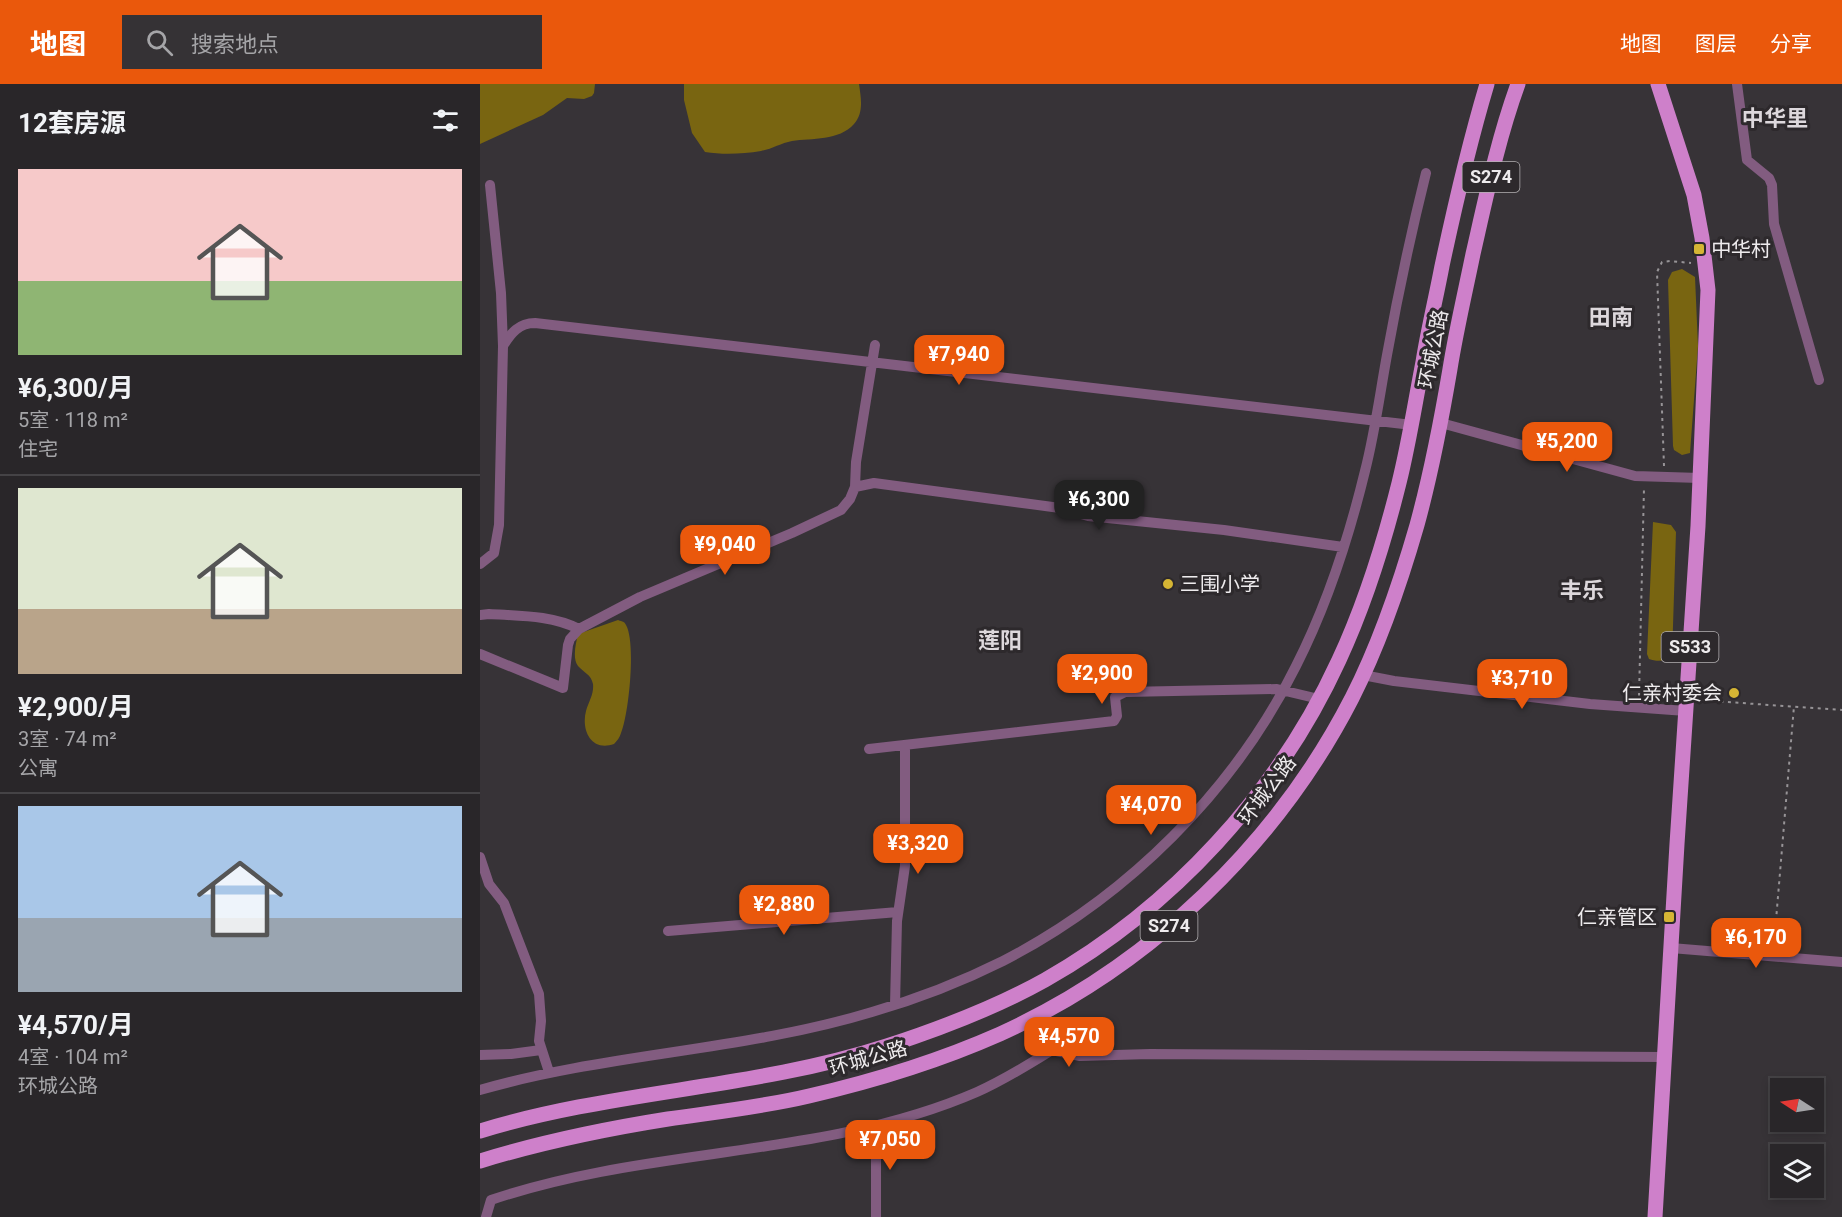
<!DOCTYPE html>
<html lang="zh">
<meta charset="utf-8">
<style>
:root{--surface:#292629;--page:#353235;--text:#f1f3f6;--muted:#a5a5a8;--line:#454346;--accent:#ea580c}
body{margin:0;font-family:Roboto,"Noto Sans SC",sans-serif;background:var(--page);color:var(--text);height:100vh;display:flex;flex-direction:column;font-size:22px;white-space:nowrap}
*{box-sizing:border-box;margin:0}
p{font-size:20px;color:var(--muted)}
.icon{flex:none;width:33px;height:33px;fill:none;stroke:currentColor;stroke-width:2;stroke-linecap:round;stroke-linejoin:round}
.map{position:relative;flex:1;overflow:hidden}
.panel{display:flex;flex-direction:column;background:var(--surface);width:480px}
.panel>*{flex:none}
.needle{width:39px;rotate:282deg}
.buttons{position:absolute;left:1290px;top:994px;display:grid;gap:12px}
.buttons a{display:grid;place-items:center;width:54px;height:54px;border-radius:0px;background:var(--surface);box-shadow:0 3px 9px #0003,0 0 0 2px var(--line);font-size:30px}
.price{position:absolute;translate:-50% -51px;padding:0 14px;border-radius:12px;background:var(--accent);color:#fff;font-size:20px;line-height:39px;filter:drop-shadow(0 2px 3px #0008)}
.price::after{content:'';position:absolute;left:50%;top:36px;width:18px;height:14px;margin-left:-9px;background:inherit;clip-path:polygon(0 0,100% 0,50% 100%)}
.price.active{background:#222;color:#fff}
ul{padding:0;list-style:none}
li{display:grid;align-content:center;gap:12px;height:318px;padding:0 18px}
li+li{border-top:2px solid var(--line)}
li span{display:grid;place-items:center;height:186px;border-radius:0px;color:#555}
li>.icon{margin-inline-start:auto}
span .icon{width:108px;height:108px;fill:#fffc;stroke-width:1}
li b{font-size:26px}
h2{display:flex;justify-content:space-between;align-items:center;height:72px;padding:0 18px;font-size:26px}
header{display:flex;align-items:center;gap:36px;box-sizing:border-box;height:84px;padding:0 30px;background:var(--accent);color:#fff}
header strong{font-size:28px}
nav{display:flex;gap:33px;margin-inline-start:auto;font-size:21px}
.search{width:420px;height:54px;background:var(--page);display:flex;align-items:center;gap:15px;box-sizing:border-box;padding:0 21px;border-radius:0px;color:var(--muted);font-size:22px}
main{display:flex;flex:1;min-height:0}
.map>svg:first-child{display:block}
.water{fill:#796511}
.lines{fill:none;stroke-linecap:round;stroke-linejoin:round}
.path{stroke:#979497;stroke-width:2;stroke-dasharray:3 4.5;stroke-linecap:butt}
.street{stroke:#825c80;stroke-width:10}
.primary{stroke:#ce80ca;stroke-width:15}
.poi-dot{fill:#d5b534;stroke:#2d292c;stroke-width:2}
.labels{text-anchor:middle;stroke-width:6;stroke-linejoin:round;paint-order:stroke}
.shield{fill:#2d292c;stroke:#b4b1b3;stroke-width:1.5}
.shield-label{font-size:18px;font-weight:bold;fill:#eeebed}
.poi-label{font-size:20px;fill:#eeebed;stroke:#2d292c;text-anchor:start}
.street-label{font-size:20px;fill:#eeebed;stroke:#2d292c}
.quarter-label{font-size:22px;font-weight:bold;fill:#ddd8dc;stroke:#2d292c}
</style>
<header>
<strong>地图</strong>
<div class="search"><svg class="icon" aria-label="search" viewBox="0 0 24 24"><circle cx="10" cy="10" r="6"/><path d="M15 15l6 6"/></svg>搜索地点</div>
<nav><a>地图</a><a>图层</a><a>分享</a></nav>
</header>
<main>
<section class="panel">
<h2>12套房源<svg class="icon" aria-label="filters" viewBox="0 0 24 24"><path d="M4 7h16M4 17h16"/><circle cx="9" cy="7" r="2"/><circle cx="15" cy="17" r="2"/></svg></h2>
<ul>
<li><span style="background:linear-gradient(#f6c9c9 60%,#8fb573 0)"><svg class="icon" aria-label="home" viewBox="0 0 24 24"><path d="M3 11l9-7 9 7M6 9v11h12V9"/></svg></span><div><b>¥6,300/月</b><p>5室 · 118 m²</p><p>住宅</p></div></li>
<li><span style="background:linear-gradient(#dfe7d0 65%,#b9a48a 0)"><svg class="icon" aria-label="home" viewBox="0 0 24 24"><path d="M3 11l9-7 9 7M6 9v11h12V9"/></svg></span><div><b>¥2,900/月</b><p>3室 · 74 m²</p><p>公寓</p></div></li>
<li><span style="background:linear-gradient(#a9c7e8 60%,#9aa5b1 0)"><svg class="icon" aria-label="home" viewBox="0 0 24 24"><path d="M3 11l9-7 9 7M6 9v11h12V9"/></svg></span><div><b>¥4,570/月</b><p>4室 · 104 m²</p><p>环城公路</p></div></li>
</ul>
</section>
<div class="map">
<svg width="1362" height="1133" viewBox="0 0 1362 1133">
<rect width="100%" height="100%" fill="#373337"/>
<path class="water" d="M0 0H115L114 9 112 12 104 15 87 14 63 31 0 60Z
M204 0H379C381 14 384 29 374 40 359 57 332 54 312 57 301 59 292 65 281 67 263 70 243 71 225 68L212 49 204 16Z
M1202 185 1215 193 1218 262 1210 369 1202 371 1194 366 1193 362 1188 196 1192 188Z
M1173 438 1191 441 1196 448 1192 573C1186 577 1177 578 1169 575L1167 570Z
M138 536C143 538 144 537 146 541 156 558 149 630 141 649 140 653 137 657 134 660 111 668 101 646 106 627 109 617 114 610 113 600 111 590 104 589 98 582 92 574 96 559 98 550Z"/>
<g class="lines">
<path class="path" d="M1184 382 1177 188 1182 178 1190 177 1211 179
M1159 612 1164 404
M1218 616 1362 626
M1294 860 1314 622"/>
<path class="street" d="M1257 0 1267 76 1289 94 1292 101 1294 140 1339 296
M23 262C31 249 39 239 55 239L932 341
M961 339 1155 392 1220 394
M375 403 394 399 580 424 608 432 744 446 863 463
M0 480 14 469 19 441 23 262 21 209 10 101
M0 531 9 530C40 532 71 531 99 545
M0 570 83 604 88 561 90 555 99 545 160 513 312 449 361 426 370 415 375 403 376 378 395 261
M883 591 914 597 1110 620 1206 627
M389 665 634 637 637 632 635 613 645 608 797 605 839 615
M0 773 9 800 24 819 59 910 61 937 59 957 69 988
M188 847 418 828
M1191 864 1362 878
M415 921 417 837 425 782V661
M0 971 31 970 61 966
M0 1006C128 969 264 967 392 928 437 915 481 898 523 877 647 813 754 707 816 582 847 521 869 453 885 387 895 348 900 309 907 271 918 210 931 149 946 89
M396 1041V1133
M6 1133 11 1116C169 1062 343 1075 497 1008 524 996 548 981 572 966L600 972 670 970 1185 973"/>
<path class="primary" d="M0 1047C134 1006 274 1005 407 962 462 944 515 924 565 896 692 824 798 709 859 576 885 520 904 459 919 399 929 359 935 319 943 278 948 246 956 214 962 182 975 121 989 60 1007 0
M0 1077C62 1058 125 1045 188 1035 236 1028 283 1023 329 1012 394 997 459 977 520 950 670 882 797 760 872 614 900 559 920 500 937 441 951 390 961 338 970 285 976 247 985 209 993 170 1006 113 1018 55 1038 0
M1175 1133 1197 760 1218 442 1228 206 1222 154 1214 111 1178 0"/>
</g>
<g class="poi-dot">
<rect x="1213" y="159" width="12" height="12" rx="3"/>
<circle cx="688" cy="500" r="6"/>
<circle cx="1254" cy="609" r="6"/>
<rect x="1183" y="827" width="12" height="12" rx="3"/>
</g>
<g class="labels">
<g class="shield">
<rect x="982.5" y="78" width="57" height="30" rx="4.5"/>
<rect x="1181.5" y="548" width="57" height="30" rx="4.5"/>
<rect x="660.5" y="827" width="57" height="30" rx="4.5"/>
</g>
<g class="shield-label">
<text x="1011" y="99">S274</text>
<text x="1210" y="569">S533</text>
<text x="689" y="848">S274</text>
</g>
<g class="poi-label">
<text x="1231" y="172">中华村</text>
<text x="700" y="507">三围小学</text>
<text x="1242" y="616" text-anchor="end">仁亲村委会</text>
<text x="1177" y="840" text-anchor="end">仁亲管区</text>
</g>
<g class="street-label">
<text transform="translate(953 265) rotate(-79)" y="7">环城公路</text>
<text transform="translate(787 706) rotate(-53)" y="7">环城公路</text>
<text transform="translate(388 974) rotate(-16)" y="7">环城公路</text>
</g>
<g class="quarter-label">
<text x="1295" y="42">中华里</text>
<text x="1131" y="241">田南</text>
<text x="1102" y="514">丰乐</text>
<text x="520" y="564">莲阳</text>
</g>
</g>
</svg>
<div class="buttons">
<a><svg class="needle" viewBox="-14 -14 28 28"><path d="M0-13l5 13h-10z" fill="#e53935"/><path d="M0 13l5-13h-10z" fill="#a5a5a8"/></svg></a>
<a><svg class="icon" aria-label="layers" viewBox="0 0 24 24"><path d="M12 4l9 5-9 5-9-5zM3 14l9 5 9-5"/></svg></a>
</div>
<b class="price" style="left:479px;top:302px">¥7,940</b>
<b class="price" style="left:1087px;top:389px">¥5,200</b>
<b class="price active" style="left:619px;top:447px">¥6,300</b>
<b class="price" style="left:245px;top:492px">¥9,040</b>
<b class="price" style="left:622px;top:621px">¥2,900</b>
<b class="price" style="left:1042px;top:626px">¥3,710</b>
<b class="price" style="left:671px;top:752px">¥4,070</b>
<b class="price" style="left:438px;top:791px">¥3,320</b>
<b class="price" style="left:304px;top:852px">¥2,880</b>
<b class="price" style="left:1276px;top:885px">¥6,170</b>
<b class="price" style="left:589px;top:984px">¥4,570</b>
<b class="price" style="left:410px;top:1087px">¥7,050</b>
</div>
</main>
